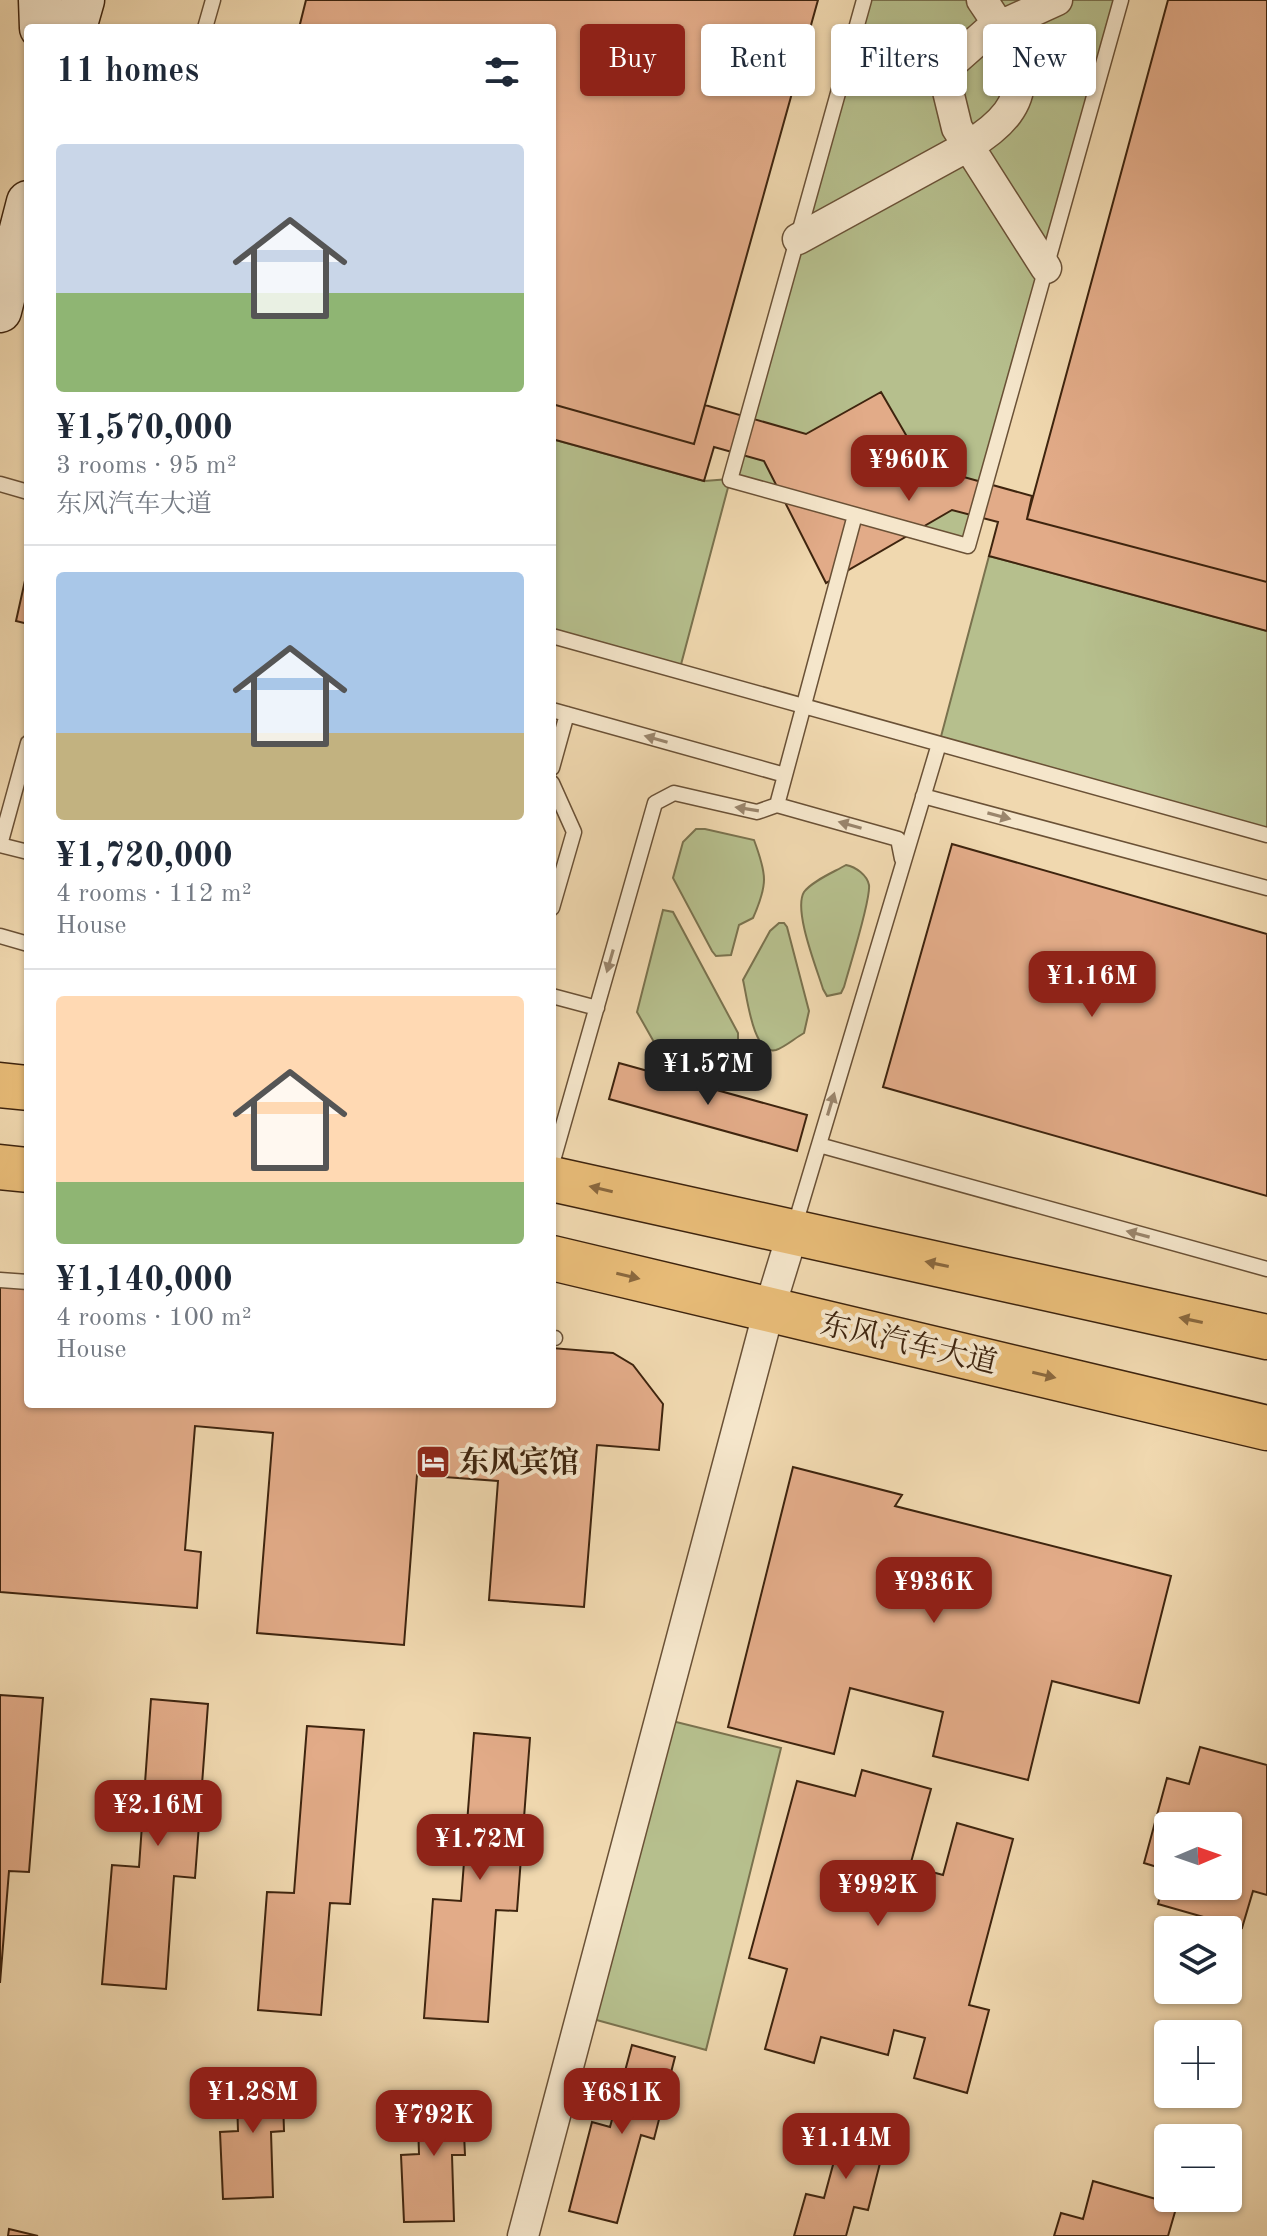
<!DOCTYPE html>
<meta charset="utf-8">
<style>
:root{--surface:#fff;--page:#f2f2f3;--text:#1f2937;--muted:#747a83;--line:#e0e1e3;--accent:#8f2418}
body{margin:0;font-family:"Old Standard TT","Noto Serif SC",serif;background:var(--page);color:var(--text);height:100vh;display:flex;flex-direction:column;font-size:30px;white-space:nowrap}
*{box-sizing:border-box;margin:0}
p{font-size:26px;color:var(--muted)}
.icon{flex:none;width:44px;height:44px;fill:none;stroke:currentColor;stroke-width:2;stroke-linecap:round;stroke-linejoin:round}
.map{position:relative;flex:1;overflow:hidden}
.details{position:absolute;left:24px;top:24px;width:532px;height:1384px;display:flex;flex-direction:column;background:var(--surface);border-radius:8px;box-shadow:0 2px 6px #0004}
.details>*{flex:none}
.guide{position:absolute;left:580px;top:24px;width:566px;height:72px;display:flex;gap:16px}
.needle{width:52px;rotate:88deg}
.controls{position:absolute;left:1154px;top:1812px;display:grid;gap:16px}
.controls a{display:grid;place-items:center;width:88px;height:88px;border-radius:8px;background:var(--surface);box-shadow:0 2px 6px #0004;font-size:40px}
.price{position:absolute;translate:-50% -68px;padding:0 18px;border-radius:16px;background:var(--accent);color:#fff;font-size:26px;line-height:52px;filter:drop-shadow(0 2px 4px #0008)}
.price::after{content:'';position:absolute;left:50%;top:48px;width:24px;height:18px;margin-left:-12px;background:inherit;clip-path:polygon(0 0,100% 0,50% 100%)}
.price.current{background:#222;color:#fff}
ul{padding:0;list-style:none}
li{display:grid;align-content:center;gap:16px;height:424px;padding:0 32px}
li+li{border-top:2px solid var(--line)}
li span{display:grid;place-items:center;height:248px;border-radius:8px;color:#555}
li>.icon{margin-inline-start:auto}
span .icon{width:144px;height:144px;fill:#fffc;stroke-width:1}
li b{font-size:34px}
h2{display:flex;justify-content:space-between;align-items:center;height:96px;padding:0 32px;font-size:34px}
.pill{padding:0 28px;border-radius:8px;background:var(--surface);box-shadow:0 2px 6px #0004;font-size:28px;line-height:72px}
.pill.current{background:var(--accent);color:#fff}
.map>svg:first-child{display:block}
.green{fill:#b6bf8d;stroke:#7a724e;stroke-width:2}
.building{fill:#e2ab88;stroke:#3e240e;stroke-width:2;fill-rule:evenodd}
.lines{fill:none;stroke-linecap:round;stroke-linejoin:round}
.lane-casing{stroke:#6a5136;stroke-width:17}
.street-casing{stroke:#6a5136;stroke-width:33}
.secondary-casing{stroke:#3e240e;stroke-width:45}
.primary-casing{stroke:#3e240e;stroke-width:47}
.lane{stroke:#f5e6cb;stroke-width:14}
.street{stroke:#f5e6cb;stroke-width:30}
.secondary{stroke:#f5e6cb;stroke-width:42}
.primary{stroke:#e8bc78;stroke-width:44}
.oneway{fill:#9a856c}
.oneway2{fill:#8a683e}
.labels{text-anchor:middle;stroke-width:8;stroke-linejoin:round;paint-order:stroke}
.street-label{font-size:30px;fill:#3e240e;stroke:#f5e6cb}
.poi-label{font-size:30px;font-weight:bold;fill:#3e240e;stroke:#f5e6cb;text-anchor:start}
</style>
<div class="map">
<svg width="1267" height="2236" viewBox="0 0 1267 2236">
<rect width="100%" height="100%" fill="#f0d8af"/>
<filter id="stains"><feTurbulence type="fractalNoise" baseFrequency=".0025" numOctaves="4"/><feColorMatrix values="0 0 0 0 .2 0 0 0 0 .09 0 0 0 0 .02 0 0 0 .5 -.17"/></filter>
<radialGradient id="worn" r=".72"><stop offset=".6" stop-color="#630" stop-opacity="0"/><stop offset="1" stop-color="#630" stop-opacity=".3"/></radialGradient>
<path class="green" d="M864 0H1121L968 546 730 480 679 672 552 636V439L704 481 730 479Z
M989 556 1267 631V835L939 744Z
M696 829H705L754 840C767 875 768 884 753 918L739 925 731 955 716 956 712 951 673 878 683 842Z
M846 865C856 867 867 875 869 885 871 900 849 968 844 987L841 993 827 996 823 989C817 969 793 910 804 892 812 881 834 872 846 865Z
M663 910 673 912 738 1033V1062L732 1067 724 1068 659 1051 637 1012Z
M779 923H784L787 927 809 1011 804 1033C795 1038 785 1047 776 1050 753 1056 747 996 743 980L770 931Z
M660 1718 781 1748 706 2050 582 2016Z"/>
<path class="building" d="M306 0H818L694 444 552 404V28H299Z
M1168 0H1267V582L1027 519Z
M881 392 924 466 1032 496 1027 519 1267 582V631L989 556 998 522 952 510 826 583 764 461 714 447 704 481 552 439V404L694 444 705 405 806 434Z
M28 567V624L16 621Z
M952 844 1267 934V1196L883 1087Z
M619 1063 807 1115 797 1151 609 1099Z
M0 1283 28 1285V1404H552V1348L613 1353 633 1365 663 1404 659 1450 597 1445 584 1607 489 1600 498 1481 417 1475 404 1645 257 1633 273 1433 195 1426 185 1550 201 1552 197 1608 0 1592Z
M793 1467 902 1495 895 1506 1171 1576 1139 1703 1052 1681 1028 1780 933 1756 943 1712 850 1688 834 1754 728 1727Z
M0 1695 43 1698 29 1872 9 1871 0 1983Z
M151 1699 208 1704 195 1878 174 1876 166 1989 102 1984 112 1865 139 1867Z
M307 1726 364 1730 350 1904 330 1903 321 2015 258 2010 267 1892 294 1893Z
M474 1733 530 1738 517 1911 496 1910 488 2022 424 2018 433 1899 461 1901Z
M1200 1747 1267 1765V1895L1253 1891 1242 1928 1158 1904 1167 1870 1144 1863 1167 1778 1189 1784ZM1168 1826H1228V1886H1168Z
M862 1770 931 1789 910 1866 943 1875 957 1823 1013 1839 969 2005 989 2010 967 2093 914 2078 925 2038 894 2030 888 2055 821 2037 814 2063 765 2049 787 1969 749 1958 797 1781 855 1796Z
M632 2045 675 2057 654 2139 641 2135 617 2223 569 2211 592 2122 610 2127Z
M282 2068 284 2131 271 2132 273 2197 223 2199 220 2132 238 2131 236 2069Z
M462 2091 465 2155H452L454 2221 404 2222 401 2155 419 2154 417 2092Z
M846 2117 889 2128 868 2210 854 2207 846 2236H794L806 2194 824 2198Z
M1093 2181 1177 2205 1168 2236H1054L1061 2213 1083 2219Z
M9 2229 38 2236H8Z"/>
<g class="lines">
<g class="lane-casing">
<path id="lane" d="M864 0 730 480 968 546 1121 0
M205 28 213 0
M0 484 28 492
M552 636 1267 835
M552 710 785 775
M28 743 0 845 28 852
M552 768 567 714
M552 783 574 832 552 908
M923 796 1267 888
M777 805 898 839 902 859
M0 936 28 944
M552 996 597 1008
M819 1145 1267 1269
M552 1164 655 803 674 793 757 812 777 805 855 515
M794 1228 939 744
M0 1280 28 1282
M552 1338H555"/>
</g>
<g class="street-casing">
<path id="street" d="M798 239 968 146C1042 101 1025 63 982 0
M1046 268 957 128 946 83 952 63 987 32 1057 0
M523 2236 769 1310 793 1232"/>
</g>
<g class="secondary-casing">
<path id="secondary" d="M40 0 41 28
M75 28 83 0
M0 311 28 202"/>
</g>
<g class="primary-casing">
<path id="primary" d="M0 1085 28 1088
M0 1167 28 1170
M552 1179 1267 1337
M552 1258 1267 1428"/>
</g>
<use href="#lane" class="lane"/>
<use href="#street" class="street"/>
<use href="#secondary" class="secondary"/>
<use href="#primary" class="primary"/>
</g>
<defs><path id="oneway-solid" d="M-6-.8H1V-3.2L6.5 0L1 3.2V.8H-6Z" transform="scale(2)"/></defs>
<g class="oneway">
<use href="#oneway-solid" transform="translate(656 739) rotate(-164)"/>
<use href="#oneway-solid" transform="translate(747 809) rotate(-171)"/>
<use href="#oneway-solid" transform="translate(999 816) rotate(15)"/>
<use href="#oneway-solid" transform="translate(850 825) rotate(-164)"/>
<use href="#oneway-solid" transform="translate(610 961) rotate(106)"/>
<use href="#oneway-solid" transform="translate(831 1104) rotate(-73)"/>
<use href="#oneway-solid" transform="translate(1138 1234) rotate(-165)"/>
</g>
<g class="oneway2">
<use href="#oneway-solid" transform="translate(601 1189) rotate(-167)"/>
<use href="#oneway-solid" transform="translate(937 1264) rotate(-168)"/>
<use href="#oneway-solid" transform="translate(628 1276) rotate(13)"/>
<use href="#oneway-solid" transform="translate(1191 1320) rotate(-168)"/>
<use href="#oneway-solid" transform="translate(1044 1375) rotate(13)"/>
</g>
<defs>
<g id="hotel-square" transform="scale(1.8)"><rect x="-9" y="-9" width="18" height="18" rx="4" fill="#8f2418" stroke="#f5e6cb"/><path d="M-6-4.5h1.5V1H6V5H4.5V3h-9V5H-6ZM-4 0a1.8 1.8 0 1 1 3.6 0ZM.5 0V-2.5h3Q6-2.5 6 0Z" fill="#fff"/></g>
</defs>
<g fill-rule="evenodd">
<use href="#hotel-square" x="433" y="1462"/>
</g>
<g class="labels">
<g class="street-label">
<text transform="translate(909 1343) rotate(13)" y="10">东风汽车大道</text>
</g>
<g class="poi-label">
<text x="459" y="1472">东风宾馆</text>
</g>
</g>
<rect width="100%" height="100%" filter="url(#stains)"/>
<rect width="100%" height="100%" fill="url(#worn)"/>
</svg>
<div class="controls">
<a><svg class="needle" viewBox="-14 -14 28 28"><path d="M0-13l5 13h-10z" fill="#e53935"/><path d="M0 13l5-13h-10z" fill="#747a83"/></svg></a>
<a><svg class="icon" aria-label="layers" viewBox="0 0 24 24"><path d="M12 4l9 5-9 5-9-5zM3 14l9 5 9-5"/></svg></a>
<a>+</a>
<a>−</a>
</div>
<b class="price" style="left:909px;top:503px">¥960K</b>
<b class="price" style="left:1092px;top:1019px">¥1.16M</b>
<b class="price current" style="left:708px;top:1107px">¥1.57M</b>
<b class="price" style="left:934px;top:1625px">¥936K</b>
<b class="price" style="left:158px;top:1848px">¥2.16M</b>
<b class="price" style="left:480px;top:1882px">¥1.72M</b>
<b class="price" style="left:878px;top:1928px">¥992K</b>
<b class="price" style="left:253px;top:2135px">¥1.28M</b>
<b class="price" style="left:622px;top:2136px">¥681K</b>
<b class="price" style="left:434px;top:2158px">¥792K</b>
<b class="price" style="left:846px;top:2181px">¥1.14M</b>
<div class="guide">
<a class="pill current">Buy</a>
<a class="pill">Rent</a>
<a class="pill">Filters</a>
<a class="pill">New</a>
</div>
<section class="details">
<h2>11 homes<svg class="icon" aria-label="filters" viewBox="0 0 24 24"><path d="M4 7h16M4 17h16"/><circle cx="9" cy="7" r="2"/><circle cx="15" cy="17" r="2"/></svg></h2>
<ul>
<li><span style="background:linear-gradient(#c9d6e8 60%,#8fb573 0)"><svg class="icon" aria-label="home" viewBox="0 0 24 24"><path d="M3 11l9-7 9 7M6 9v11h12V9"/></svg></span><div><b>¥1,570,000</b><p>3 rooms · 95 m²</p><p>东风汽车大道</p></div></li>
<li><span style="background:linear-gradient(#a9c7e8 65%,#c2b280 0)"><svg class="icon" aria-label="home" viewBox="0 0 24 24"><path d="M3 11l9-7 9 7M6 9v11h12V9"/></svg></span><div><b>¥1,720,000</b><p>4 rooms · 112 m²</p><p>House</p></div></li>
<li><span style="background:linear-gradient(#ffd9b3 75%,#8fb573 0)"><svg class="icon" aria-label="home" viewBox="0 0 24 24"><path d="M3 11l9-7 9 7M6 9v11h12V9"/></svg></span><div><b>¥1,140,000</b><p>4 rooms · 100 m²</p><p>House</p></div></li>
</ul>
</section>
</div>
